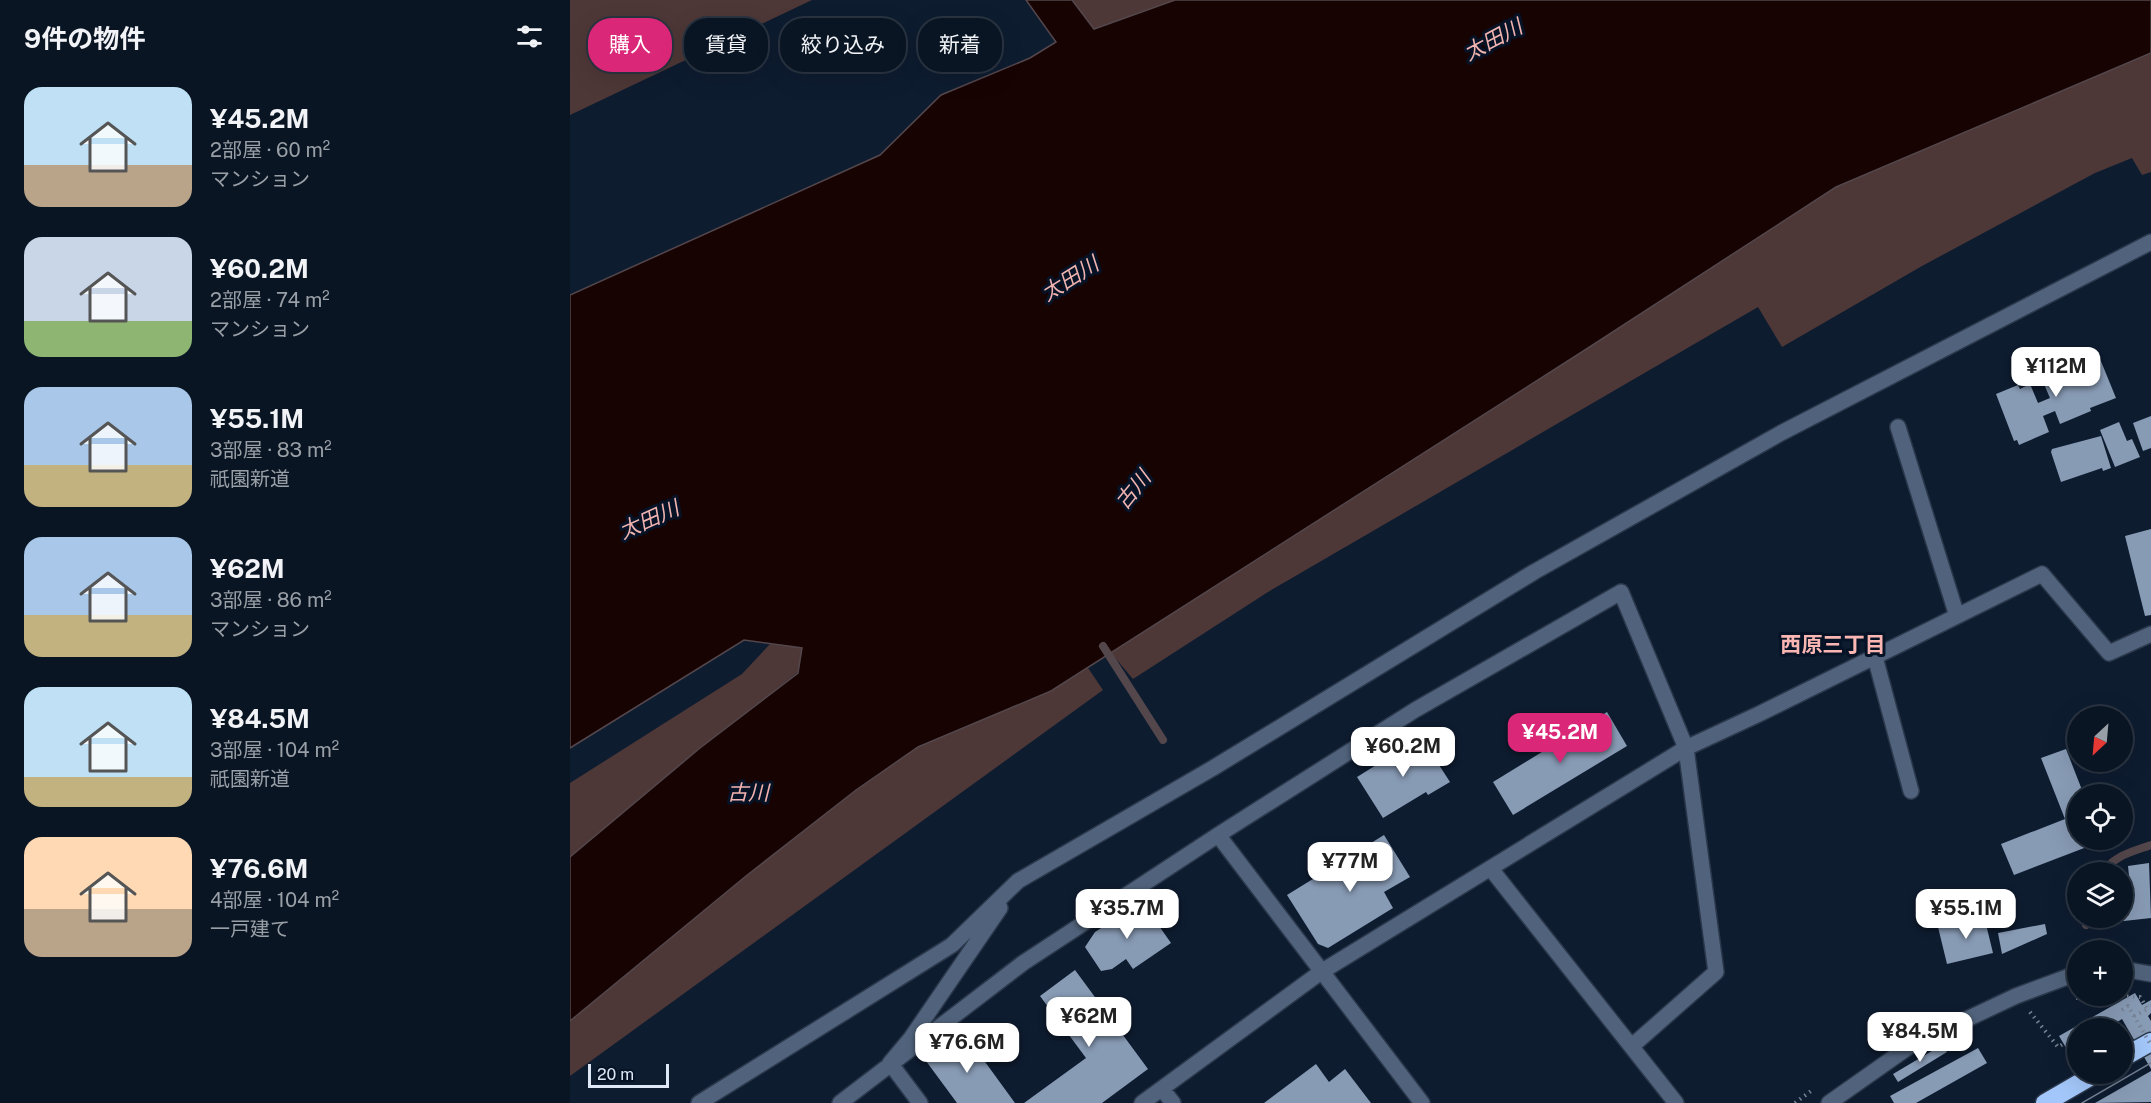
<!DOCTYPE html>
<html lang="ja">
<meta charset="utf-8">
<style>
:root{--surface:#0a1524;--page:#131e2c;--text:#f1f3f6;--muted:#999fa6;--line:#2a3441;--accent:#db2777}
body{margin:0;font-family:"Public Sans","Noto Sans JP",sans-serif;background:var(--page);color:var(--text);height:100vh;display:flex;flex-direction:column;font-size:22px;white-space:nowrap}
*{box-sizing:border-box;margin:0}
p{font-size:20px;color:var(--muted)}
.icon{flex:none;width:33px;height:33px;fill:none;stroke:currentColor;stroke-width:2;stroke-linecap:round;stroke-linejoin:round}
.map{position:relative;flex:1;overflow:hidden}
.panel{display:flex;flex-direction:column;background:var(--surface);width:570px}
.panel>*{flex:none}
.hud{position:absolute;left:18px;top:18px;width:570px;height:54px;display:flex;gap:12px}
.needle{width:39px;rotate:206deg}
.tools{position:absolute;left:1497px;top:706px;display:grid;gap:12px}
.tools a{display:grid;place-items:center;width:66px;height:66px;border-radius:50%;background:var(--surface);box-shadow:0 6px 24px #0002,0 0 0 2px var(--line);font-size:30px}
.scale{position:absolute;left:18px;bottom:15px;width:81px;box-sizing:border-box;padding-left:6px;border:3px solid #dde7f5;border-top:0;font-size:16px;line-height:21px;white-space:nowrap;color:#dde7f5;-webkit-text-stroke:4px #061326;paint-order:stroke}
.price{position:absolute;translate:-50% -51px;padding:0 14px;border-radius:12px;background:#fff;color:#222;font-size:20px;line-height:39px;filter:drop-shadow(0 2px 3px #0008)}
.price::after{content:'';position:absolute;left:50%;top:36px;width:18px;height:14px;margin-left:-9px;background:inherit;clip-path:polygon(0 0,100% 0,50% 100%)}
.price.current{background:var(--accent);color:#fff}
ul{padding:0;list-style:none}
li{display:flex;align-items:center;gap:18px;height:150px;padding:0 24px}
li span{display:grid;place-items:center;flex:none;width:168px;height:120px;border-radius:18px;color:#555}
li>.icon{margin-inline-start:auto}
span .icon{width:72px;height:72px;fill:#fffc;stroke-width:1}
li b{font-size:26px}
h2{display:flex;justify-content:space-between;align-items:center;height:72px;padding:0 24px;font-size:26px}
.pill{padding:0 21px;border-radius:24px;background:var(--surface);box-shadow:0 6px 24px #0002,0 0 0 2px var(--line);font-size:21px;line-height:54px}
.pill.current{background:var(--accent);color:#fff}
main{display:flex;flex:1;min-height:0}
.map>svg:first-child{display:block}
.green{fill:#4e3837}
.water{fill:#180303;stroke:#53474c;stroke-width:1.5}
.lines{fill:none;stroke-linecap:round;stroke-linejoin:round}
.stream{stroke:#53474c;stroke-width:8}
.building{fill:#889bb5}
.minor-casing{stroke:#2b384c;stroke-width:18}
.highway-casing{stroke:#2b384c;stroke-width:21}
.path{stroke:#778394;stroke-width:4;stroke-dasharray:1.5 4.5;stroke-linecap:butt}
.minor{stroke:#51637c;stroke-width:15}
.highway{stroke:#a3c7fa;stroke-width:18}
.tram{stroke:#737f90;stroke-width:1.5}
.path-bridge{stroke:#778394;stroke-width:4;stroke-dasharray:1.5 4.5;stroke-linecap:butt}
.labels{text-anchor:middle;stroke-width:6;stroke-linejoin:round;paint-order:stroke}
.water-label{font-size:21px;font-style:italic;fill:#f1b3af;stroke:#061326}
.neighbourhood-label{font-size:21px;font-weight:bold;fill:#fab6b2;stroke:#061326}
</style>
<main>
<section class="panel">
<h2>9件の物件<svg class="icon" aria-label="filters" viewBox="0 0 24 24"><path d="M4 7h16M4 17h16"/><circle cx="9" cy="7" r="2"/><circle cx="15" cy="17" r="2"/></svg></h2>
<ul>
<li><span style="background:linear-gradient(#bfe0f5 65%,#b9a48a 0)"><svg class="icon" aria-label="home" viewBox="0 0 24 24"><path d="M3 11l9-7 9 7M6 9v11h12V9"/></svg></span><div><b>¥45.2M</b><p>2部屋 · 60 m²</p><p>マンション</p></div></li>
<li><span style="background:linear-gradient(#c9d6e8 70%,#8fb573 0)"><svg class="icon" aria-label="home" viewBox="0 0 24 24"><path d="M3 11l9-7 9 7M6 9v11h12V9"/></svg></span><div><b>¥60.2M</b><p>2部屋 · 74 m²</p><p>マンション</p></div></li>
<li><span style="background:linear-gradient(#a9c7e8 65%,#c2b280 0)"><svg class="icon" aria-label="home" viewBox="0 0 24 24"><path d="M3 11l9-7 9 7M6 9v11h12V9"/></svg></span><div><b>¥55.1M</b><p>3部屋 · 83 m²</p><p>祇園新道</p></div></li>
<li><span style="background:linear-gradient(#a9c7e8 65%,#c2b280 0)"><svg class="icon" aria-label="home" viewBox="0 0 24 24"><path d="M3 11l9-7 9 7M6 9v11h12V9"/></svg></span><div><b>¥62M</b><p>3部屋 · 86 m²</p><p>マンション</p></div></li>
<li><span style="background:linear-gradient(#bfe0f5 75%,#c2b280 0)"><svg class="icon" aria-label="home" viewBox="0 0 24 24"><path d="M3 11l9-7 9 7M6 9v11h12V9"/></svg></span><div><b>¥84.5M</b><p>3部屋 · 104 m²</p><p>祇園新道</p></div></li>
<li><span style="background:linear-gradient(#ffd9b3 60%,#b9a48a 0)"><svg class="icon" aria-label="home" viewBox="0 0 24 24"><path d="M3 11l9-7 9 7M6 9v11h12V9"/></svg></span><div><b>¥76.6M</b><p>4部屋 · 104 m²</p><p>一戸建て</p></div></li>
</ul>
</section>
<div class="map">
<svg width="1581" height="1103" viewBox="0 0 1581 1103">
<rect width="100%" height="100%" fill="#0e1c30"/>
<path class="green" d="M0 0H242L0 115Z
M502 0H605L524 29Z
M1581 53V172L1572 175 1562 158 1525 173 1352 266 1212 347 1188 307 698 592 563 679 541 653 1018 348 1266 187Z
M200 644 233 648 228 672 130 748 0 857V783L172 674Z
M518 668 533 690 0 1076V1021L176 876 286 790 348 747 481 691Z"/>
<path class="water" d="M456 0H502L524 29 605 0H1581V53L1266 187 1018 348 481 691 348 747 286 790 176 876 0 1021V857L130 748 228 673 232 648 174 640 0 748V295L310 155 371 95 460 58 486 42Z"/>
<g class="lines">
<path class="stream" d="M533 646 593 740
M1534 873C1541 856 1565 851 1581 845
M1516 925 1520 918"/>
</g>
<path class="building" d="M1528 354 1546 398 1520 408 1521 411 1490 424 1485 411 1473 416 1479 432 1449 445 1447 440 1444 441 1426 394 1448 385 1450 389 1460 384 1468 403 1480 398 1474 384 1480 382 1476 366 1496 359 1499 366Z
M1581 416V448L1573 451 1563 423Z
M1549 422 1557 441 1562 439 1570 457 1545 467 1530 430Z
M1531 436 1541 468 1533 471 1532 468 1491 482 1481 452 1482 449Z
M1581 529V615L1575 616 1555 536Z
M1037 712 1057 746 943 815 923 782Z
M851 737 880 782 858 795 856 792 813 818 787 777Z
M1496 749 1514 795H1508V840H1535L1444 875 1431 844 1495 819 1471 758Z
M814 835 840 877 814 892 823 908 758 948 748 944 717 895Z
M1579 863 1581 918 1536 923V918H1552V877L1559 876 1558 866Z
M568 904 575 906 601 943 563 969 556 959 542 969 531 971 515 947 525 932Z
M1414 916 1423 953 1377 964 1368 927Z
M1475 924 1477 934 1432 954 1428 933Z
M505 970 578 1069 532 1103H454L516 1058 470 996Z
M1565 993 1572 1005 1581 1000V1013L1578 1016 1581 1021V1069L1552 1019 1536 1029H1508V1046L1498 1051 1489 1036Z
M394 1033 445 1103H387L356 1061Z
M1372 1045 1377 1052 1328 1082 1323 1074Z
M1408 1048 1417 1063 1346 1103H1324L1320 1096Z
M746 1064 759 1082 775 1069 801 1103H694Z
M1581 1071V1102L1525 1103Z"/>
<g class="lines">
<g class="minor-casing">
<path id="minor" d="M1328 427 1387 616
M1305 657 1341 791
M648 835 852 1103
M921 869 1106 1103
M1552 969 1581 974
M592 1089 603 1103
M129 1103 382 945 448 881 643 768 964 572 1211 433 1581 242
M270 1103 453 963 648 835 845 710 1051 592 1116 748 1146 972 1062 1046
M350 1103 320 1063 341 1038 430 908
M572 1103 751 972 1116 748 1189 714 1472 574 1539 653 1581 634
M1259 1103 1340 1046 1446 996 1508 973"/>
</g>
<g class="highway-casing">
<path id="highway" d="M1552 1058 1581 1042
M1475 1103 1525 1074"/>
</g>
<path class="path" d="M1551 996 1570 997 1577 1008 1581 1006
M1506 998 1537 996
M1460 1012 1488 1047 1493 1044
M1564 1016 1578 1009
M1225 1103 1241 1091"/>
<use href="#minor" class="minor"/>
<use href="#highway" class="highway"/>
<path class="tram" d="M1512 1103 1581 1063"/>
<path class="path-bridge" d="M1552 1010 1558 1006 1581 1045"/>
</g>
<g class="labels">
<g class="water-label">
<text transform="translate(923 40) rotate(-28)" y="7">太田川</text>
<text transform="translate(500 279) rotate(-32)" y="7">太田川</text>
<text transform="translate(563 490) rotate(-51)" y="7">古川</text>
<text transform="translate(79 520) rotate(-24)" y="7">太田川</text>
<text x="178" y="800">古川</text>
</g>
<g class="neighbourhood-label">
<text x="1263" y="652">西原三丁目</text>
</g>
</g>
</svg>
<div class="tools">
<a><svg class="needle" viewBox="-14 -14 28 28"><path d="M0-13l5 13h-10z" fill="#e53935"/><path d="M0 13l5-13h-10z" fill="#999fa6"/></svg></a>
<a><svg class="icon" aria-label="locate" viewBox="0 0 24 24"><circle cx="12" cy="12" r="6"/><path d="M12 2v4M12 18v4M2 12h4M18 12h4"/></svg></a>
<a><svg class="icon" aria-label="layers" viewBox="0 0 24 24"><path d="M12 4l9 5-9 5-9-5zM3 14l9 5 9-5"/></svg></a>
<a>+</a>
<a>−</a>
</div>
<div class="scale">20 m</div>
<b class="price" style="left:1486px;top:398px">¥112M</b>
<b class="price current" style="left:990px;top:764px">¥45.2M</b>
<b class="price" style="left:833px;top:778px">¥60.2M</b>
<b class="price" style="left:780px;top:893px">¥77M</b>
<b class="price" style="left:557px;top:940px">¥35.7M</b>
<b class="price" style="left:1396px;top:940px">¥55.1M</b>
<b class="price" style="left:519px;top:1048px">¥62M</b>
<b class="price" style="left:1350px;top:1063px">¥84.5M</b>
<b class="price" style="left:397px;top:1074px">¥76.6M</b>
<div class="hud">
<a class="pill current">購入</a>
<a class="pill">賃貸</a>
<a class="pill">絞り込み</a>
<a class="pill">新着</a>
</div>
</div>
</main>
